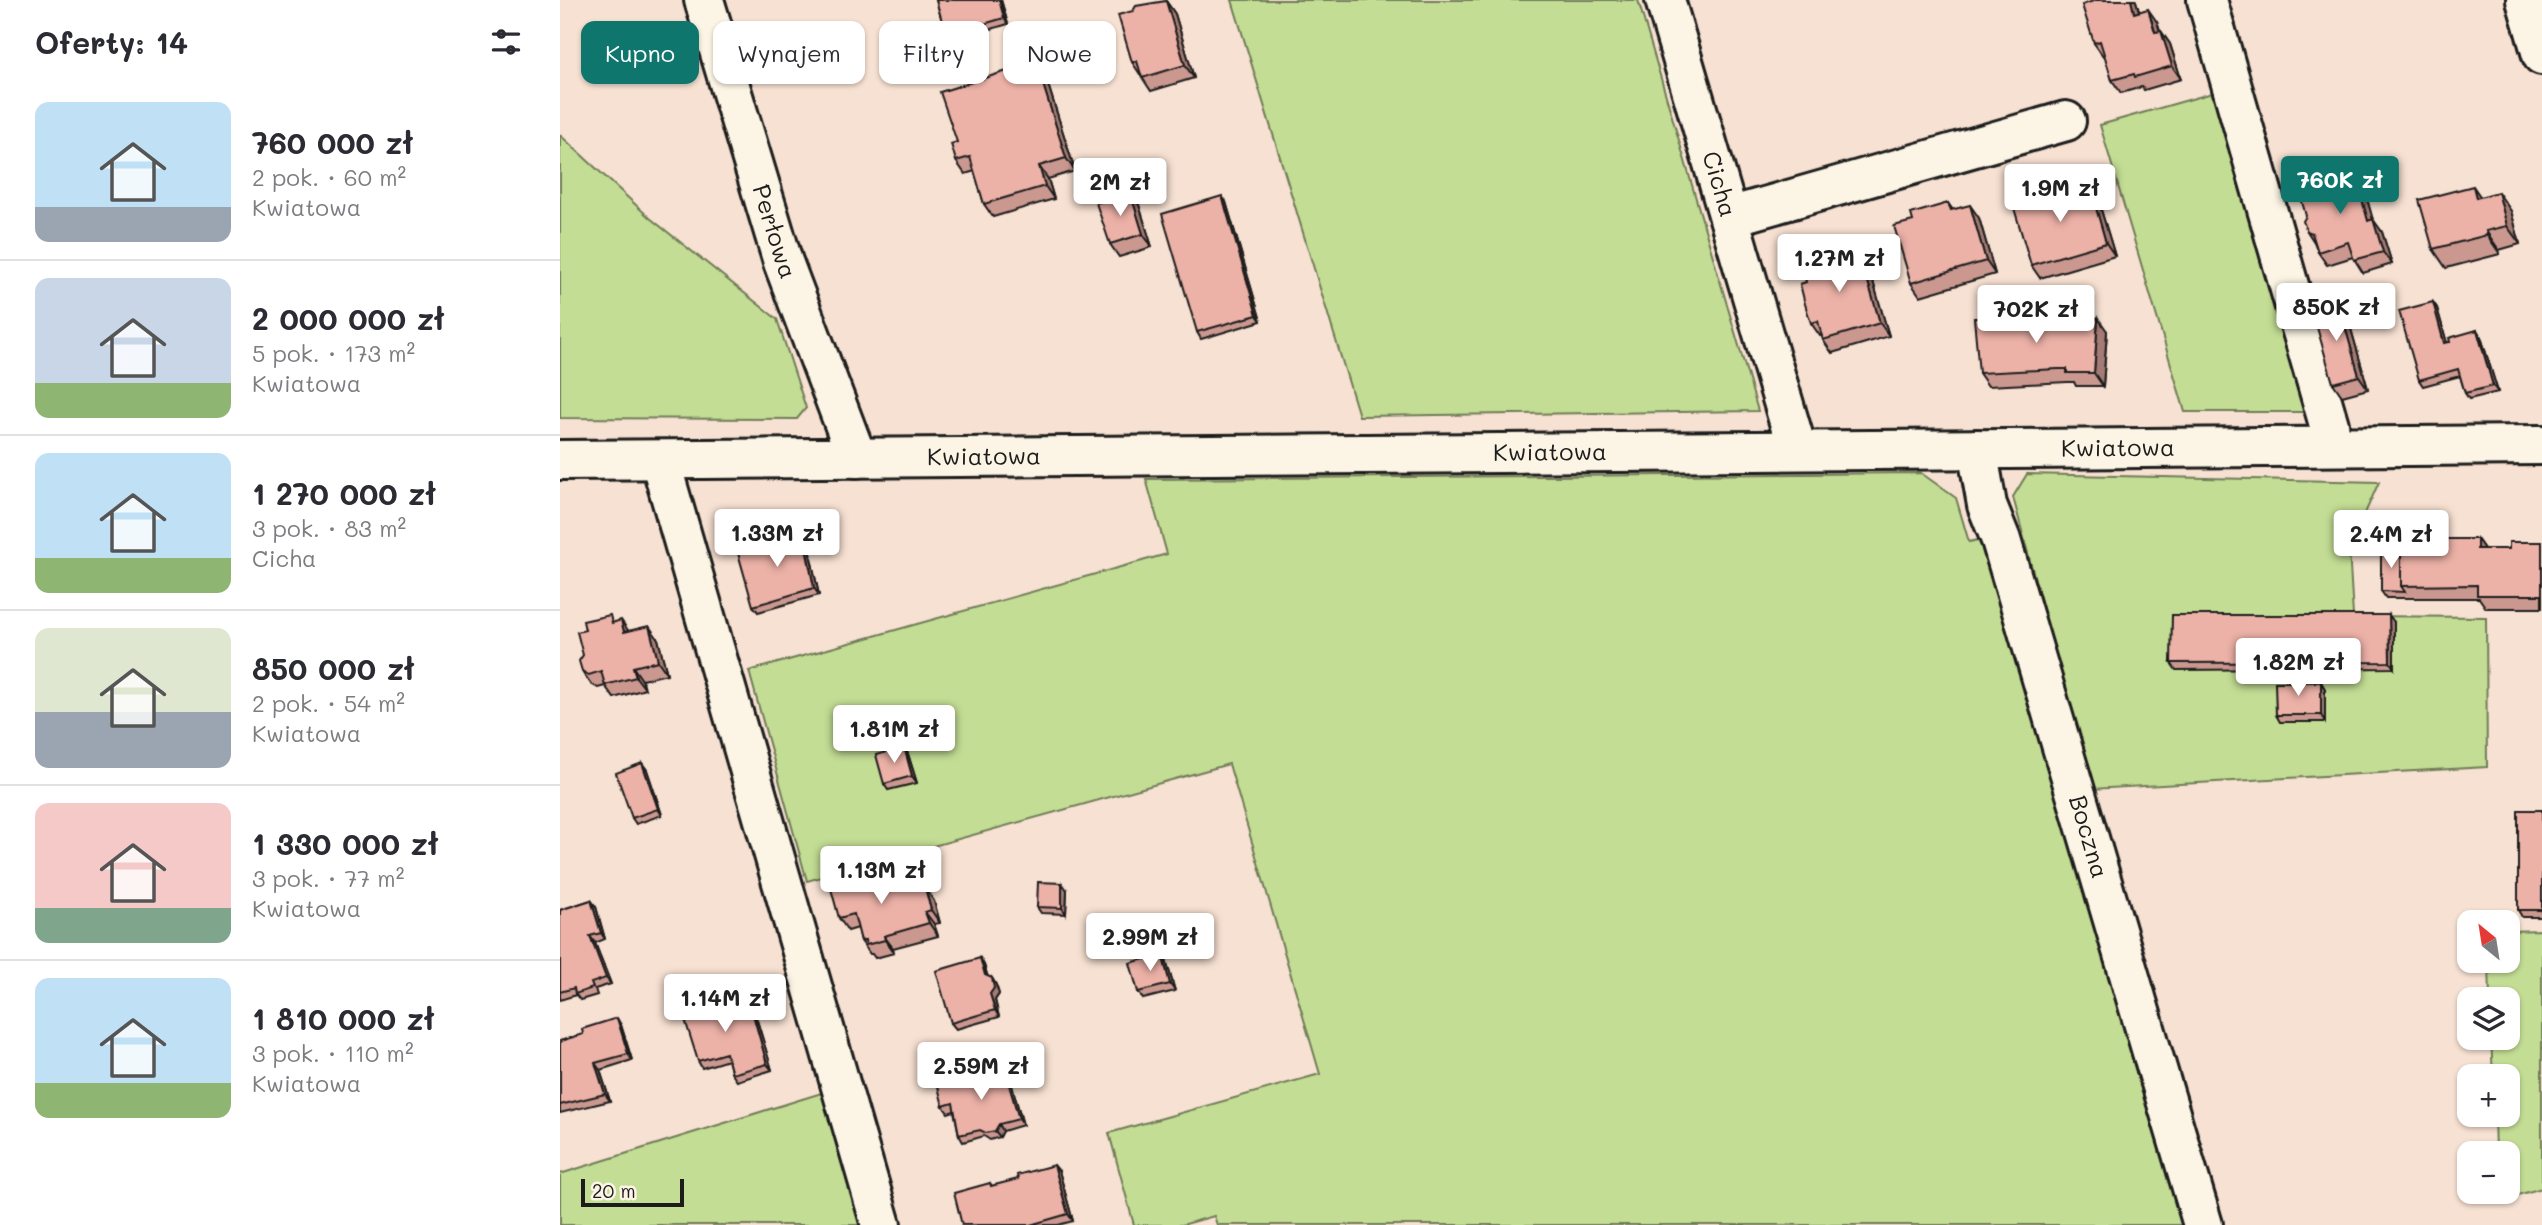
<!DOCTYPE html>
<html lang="pl">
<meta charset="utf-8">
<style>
:root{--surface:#fff;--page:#f7f7f7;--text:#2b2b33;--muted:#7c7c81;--line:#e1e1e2;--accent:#0f766e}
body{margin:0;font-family:Mali,sans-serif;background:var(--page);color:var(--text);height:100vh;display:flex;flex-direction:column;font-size:26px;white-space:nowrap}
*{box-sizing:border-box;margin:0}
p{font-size:23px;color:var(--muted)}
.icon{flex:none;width:38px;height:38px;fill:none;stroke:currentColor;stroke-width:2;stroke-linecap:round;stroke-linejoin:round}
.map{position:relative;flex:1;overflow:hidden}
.details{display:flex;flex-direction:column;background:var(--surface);width:560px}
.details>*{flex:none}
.hud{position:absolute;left:21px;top:21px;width:665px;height:63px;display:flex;gap:14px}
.needle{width:46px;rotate:330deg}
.controls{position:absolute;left:1897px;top:910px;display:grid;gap:14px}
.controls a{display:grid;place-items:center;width:63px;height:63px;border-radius:14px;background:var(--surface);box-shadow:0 2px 5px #0004;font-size:35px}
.scale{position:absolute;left:21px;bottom:18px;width:103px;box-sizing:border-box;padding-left:7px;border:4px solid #1c1c1c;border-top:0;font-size:19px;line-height:24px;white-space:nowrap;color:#1c1c1c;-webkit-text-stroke:5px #fcf5e5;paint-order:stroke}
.price{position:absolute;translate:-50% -60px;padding:0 16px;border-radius:7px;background:#fff;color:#222;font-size:23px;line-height:46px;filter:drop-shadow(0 2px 4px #0008)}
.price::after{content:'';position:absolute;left:50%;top:42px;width:21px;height:16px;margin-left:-10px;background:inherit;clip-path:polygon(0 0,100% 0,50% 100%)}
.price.selected{background:var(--accent);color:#fff}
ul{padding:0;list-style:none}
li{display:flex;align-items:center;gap:21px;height:175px;padding:0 35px}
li+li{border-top:2px solid var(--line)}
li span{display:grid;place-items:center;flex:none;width:196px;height:140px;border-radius:14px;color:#555}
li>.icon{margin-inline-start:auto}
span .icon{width:84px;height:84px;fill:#fffc;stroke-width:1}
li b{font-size:30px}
h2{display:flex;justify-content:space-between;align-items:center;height:84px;padding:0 35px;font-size:30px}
.tag{padding:0 24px;border-radius:14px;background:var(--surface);box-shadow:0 2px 5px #0004;font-size:24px;line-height:63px}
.tag.selected{background:var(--accent);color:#fff}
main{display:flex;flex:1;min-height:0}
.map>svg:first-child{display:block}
.green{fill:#c3dd94;stroke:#707c58;stroke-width:2}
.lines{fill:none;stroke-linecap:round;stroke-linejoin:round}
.minor-casing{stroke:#1c1c1c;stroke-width:44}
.minor{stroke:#fcf5e5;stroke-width:38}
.wall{fill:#cb9890;stroke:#1c1c1c;stroke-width:2}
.shaded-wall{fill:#a57c75;stroke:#1c1c1c;stroke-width:2}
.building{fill:#ecb1a7;stroke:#1c1c1c;stroke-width:2}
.labels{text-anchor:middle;stroke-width:5;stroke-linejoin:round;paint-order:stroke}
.street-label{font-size:24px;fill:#1c1c1c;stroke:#fcf5e5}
</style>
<main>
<section class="details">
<h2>Oferty: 14<svg class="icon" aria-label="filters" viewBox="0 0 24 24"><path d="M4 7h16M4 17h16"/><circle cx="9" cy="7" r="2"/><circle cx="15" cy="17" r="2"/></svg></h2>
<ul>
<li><span style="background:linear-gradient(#bfe0f5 75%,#9aa5b1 0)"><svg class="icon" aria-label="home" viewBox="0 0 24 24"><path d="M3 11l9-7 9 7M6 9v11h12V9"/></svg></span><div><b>760 000 zł</b><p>2 pok. · 60 m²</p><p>Kwiatowa</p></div></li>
<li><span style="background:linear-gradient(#c9d6e8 75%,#8fb573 0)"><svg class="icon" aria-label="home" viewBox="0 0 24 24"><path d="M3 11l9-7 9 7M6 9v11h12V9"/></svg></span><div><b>2 000 000 zł</b><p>5 pok. · 173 m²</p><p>Kwiatowa</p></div></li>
<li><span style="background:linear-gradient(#bfe0f5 75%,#8fb573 0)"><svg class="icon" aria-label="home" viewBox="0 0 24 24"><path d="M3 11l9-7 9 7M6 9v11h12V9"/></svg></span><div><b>1 270 000 zł</b><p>3 pok. · 83 m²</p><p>Cicha</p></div></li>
<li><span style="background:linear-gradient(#dfe7d0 60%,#9aa5b1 0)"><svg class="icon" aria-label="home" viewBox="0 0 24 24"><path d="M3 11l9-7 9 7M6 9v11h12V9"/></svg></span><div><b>850 000 zł</b><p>2 pok. · 54 m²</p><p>Kwiatowa</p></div></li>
<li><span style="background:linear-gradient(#f6c9c9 75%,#7fa58c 0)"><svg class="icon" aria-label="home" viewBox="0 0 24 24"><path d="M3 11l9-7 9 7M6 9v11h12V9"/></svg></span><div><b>1 330 000 zł</b><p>3 pok. · 77 m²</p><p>Kwiatowa</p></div></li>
<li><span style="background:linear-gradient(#bfe0f5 75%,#8fb573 0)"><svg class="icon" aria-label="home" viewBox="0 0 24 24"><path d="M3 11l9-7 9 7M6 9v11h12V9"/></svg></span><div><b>1 810 000 zł</b><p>3 pok. · 110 m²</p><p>Kwiatowa</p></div></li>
</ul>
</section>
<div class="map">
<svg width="1982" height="1225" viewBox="0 0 1982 1225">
<rect width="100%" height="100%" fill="#f7e1d2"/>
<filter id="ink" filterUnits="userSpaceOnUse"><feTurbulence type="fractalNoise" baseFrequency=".0143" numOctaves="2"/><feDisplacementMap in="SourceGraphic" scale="14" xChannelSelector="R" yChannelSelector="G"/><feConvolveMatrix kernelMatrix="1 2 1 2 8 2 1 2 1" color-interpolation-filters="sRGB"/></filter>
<g filter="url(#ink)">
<path class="green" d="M672 0H1078L1198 411 799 416Z
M1656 92 1749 412H1625L1540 125Z
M0 135 90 218 217 319 246 408 237 419 0 418Z
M1361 473 1396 498 1409 542 1427 538 1633 1225H657L654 1216 622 1225H574L549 1133 760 1074 669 764 247 881 189 671 607 554 586 479Z
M1467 474 1819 482 1789 549 1793 616 1926 617 1927 767 1531 789 1453 497Z
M1982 930V1188L1937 1201V1192H1948V1153H1935L1934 1115H1948V1076H1933L1931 1038H1948V999H1930L1929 961H1948V931Z
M268 1091 307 1225H0V1174Z"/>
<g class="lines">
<g class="minor-casing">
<g id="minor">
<path id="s1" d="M144 0 223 262 297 458"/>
<path id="s2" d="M1105 0 1237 449"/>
<path d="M1647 0 1769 425 1772 446"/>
<path d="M1966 0 1982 55"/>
<path d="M1169 217 1506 121"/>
<path id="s3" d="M1417 449 1427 505 1441 540 1643 1225"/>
<path id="s4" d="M0 460 1982 445"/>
<path d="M100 460 321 1225"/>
</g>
</g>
<use href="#minor" class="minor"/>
</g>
<path class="wall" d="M376 0H441L448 24 391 41 386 35Z
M606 1 615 14 634 78 591 91 572 62Z
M1576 1 1579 11 1597 22 1600 31H1601L1610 44 1621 79 1584 90 1582 87 1561 93 1552 80 1545 55 1543 56 1534 43Z
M476 62 485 75 515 171 488 179 494 199 433 217 424 204 415 171 405 174 396 161 397 142Z
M1795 175 1804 188 1812 219 1822 232 1832 264 1803 273 1793 257 1767 265 1758 252 1754 242 1747 231Z
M1513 192 1538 200 1555 256 1480 278 1471 265Z
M1921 197 1951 211 1960 244 1939 250 1940 254 1886 268 1873 249Z
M666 202 701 321 641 339 637 332Z
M1388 203 1393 210 1419 218 1435 274 1360 296 1351 283 1353 221Z
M579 205 592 247 559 257 550 244Z
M1307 261 1329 336 1272 353 1263 340 1262 335 1260 336 1251 323Z
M1778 302 1787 315 1808 389 1782 396 1773 383Z
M1873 302 1877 308 1887 343 1917 330 1921 337 1938 392 1909 399 1905 393 1900 376 1863 386 1859 380Z
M1460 322 1547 331 1543 386H1516L1514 382H1507L1428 386 1419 373Z
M246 535 259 595 198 612 193 606 214 540 216 542Z
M1889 539H1917L1924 549H1949L1982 542V608H1926L1919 598H1826L1821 591 1841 548Z
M55 622 68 631 98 639 107 674 82 680 85 689 54 698 45 686 38 688 31 684 22 671Z
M1834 622V668L1616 670 1611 663Z
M1761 682 1765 689V722H1720L1716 715Z
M344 747 348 754 357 783 328 790 324 784Z
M82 763 87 770 102 815 76 824 72 818Z
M1982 810V917H1962L1958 910Z
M310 874 318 886 363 888 374 901 380 923 374 924 378 936 333 948 334 953 315 958 312 954H310L301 941 298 928 288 931 279 918Z
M507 890 506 914 481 913 477 907Z
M31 900 36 907 45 939 35 943 51 984 35 989 37 995 20 1000 16 995 0 1000V910Z
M602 954 606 960 615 991 583 999 578 992Z
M420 958 424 965 428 977 432 978 436 985 439 994 435 1000 439 1017 396 1029 391 1023Z
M175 994 180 1000 184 1013 196 1017 212 1070 177 1081 172 1074 168 1060 142 1068 138 1061Z
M61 1025 72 1060 40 1070 50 1101 0 1113V1041Z
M449 1075 463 1125 443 1131 440 1137 430 1140 424 1136 403 1142 399 1135 394 1111 388 1113 383 1106Z
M499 1171 513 1221 498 1225H402L430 1183 432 1186Z"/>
<path class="shaded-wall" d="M439 0H441L448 24 444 18Z
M1571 0H1575L1576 1 1583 25 1574 13Z
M606 1 615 14 634 78 625 65Z
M1588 9 1597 22 1604 45 1595 32Z
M1601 31 1610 44 1621 79 1612 66Z
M476 62 485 75 515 171 506 158Z
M479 166 488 179 494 199 485 186Z
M1795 175 1804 188 1817 234 1808 221Z
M1913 186 1926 205 1916 198Z
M1530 187 1538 200 1555 256 1546 243Z
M570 192 579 205 592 247 583 234Z
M1938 192 1951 211 1960 244 1947 226Z
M662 196 666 202 701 321 697 315Z
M1410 205 1419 218 1435 274 1426 261Z
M1813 219 1822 232 1832 264 1823 252Z
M1926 231 1939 250 1940 254 1927 235Z
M1298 248 1307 261 1329 336 1320 323Z
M1778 302 1787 315 1808 389 1799 376Z
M1873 302 1877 308 1889 350 1884 343Z
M1538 318 1547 331 1543 386 1534 373Z
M1917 330 1921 337 1938 392 1933 386Z
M242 528 246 535 259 595 254 588Z
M1917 539 1926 552 1917 549Z
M1829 615 1834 622V668L1830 662Z
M61 620 70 633 64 632Z
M89 626 98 639 107 674 98 661Z
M73 667 82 680 85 689 76 677Z
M1761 682 1765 689V722L1761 715Z
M344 747 348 754 357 783 352 776Z
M82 763 87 770 102 815 98 809Z
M310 874 319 887H314Z
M502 883 507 890 506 914 502 908Z
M365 888 374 901 380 923 371 910Z
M31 900 36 907 45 939 41 933Z
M365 912 374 924 378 936 369 923Z
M30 936 35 943 51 984 46 978Z
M324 936 333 948 334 953 325 940Z
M602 954 606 960 615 991 610 984Z
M420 958 424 965 429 982 425 975Z
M432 978 436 985 439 994 435 1000 439 1017 435 1010 430 994Z
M175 994 180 1000 186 1020 182 1014Z
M192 1011 196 1017 212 1070 207 1064Z
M57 1018 61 1025 72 1060 68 1054Z
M35 1063 40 1070 50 1101 45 1094Z
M444 1068 449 1075 463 1125 459 1119Z
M439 1124 443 1131 440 1137 435 1131Z
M494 1165 499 1171 513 1221 508 1214Z"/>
<path class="building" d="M376 0H439L444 18 386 35Z
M1536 0H1571L1574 13 1588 9 1595 32 1601 31 1612 66 1575 77 1574 74 1552 80 1540 41 1534 43 1522 5Z
M606 1 625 65 582 78 577 61 572 62 558 15 573 11 576 6Z
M476 62 506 158 479 166 485 186 424 204 410 157 396 161 391 144 397 142 380 92Z
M1778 170 1795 175 1808 221 1813 219 1823 252 1794 260 1788 242 1758 252 1752 233 1747 231 1743 221 1746 216 1739 191 1760 186 1766 173Z
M1508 185 1510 192 1530 187 1546 243 1471 265 1454 208 1473 203 1471 196Z
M1913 186 1916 198 1938 192 1947 226 1926 231 1927 235 1873 249 1859 200Z
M570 192 583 234 550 244 536 203Z
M662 196 697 315 637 332 602 214Z
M1388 203 1391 210 1410 205 1426 261 1351 283 1334 226 1353 221 1351 214Z
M1298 248 1320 323 1263 340 1258 321 1251 323 1245 304 1240 284 1246 282 1242 264Z
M1778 302 1799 376 1773 383 1752 310Z
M1873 302 1884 343 1890 342 1889 338 1917 330 1933 386 1905 393 1898 369 1859 380 1839 311Z
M1414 318H1457V322L1538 318 1534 373H1507V369H1498L1419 373Z
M242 528 254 588 193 606 178 553 214 540 215 542 225 540 223 534Z
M1841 532H1884V539H1917V549H1949V542H1982V595H1917V585L1841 586Z
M1821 548H1841V586L1845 592 1821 591Z
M50 615 52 623 61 620 64 632 89 626 98 661 73 667 76 677 45 685 41 671 29 675 22 671 19 661 23 655 17 632 25 630 23 621Z
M1612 615H1829L1830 662 1611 663Z
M1715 682H1761V715H1716Z
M344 747 352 776 324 784 316 755Z
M82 763 98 809 72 818 56 773Z
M1958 810H1982V910H1958Z
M310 874 314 887 356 878 359 889 365 888 371 910 365 912 369 923 324 936 325 940 306 945 305 940 301 941 294 914 279 918 270 885Z
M478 882 502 883V908L477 907Z
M31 900 41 933 30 936 46 978 31 983 33 988 15 994 14 988 0 992V910Z
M602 954 610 984 578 992 570 963Z
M420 958 425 975 432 978 434 988 430 994 435 1010 391 1023 376 971Z
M175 994 182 1014 192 1011 207 1064 172 1074 166 1053 138 1061 122 1010Z
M57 1018 68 1054 35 1063 45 1094 0 1105V1041L23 1034 22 1029Z
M444 1068 459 1119 439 1124 435 1131 426 1133 420 1130 399 1135 393 1103 383 1106 378 1087Z
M494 1165 508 1214 470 1225H402L394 1193 430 1183 431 1186 458 1179 457 1175Z"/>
</g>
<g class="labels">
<g class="street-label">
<text dy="8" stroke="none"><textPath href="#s2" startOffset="192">Cicha</textPath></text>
<text dy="8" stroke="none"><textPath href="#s1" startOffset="242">Perłowa</textPath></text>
<text dy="8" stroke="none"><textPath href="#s4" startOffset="1558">Kwiatowa</textPath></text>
<text dy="8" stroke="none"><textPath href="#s4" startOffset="990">Kwiatowa</textPath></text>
<text dy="8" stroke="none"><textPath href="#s4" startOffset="424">Kwiatowa</textPath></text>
<text dy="8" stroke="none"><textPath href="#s3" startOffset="404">Boczna</textPath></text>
</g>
</g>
</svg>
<div class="controls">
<a><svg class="needle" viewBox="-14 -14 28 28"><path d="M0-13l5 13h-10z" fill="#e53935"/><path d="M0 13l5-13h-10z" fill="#7c7c81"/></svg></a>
<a><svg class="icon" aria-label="layers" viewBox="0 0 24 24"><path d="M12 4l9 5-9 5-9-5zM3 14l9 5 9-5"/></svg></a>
<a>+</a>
<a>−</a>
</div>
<div class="scale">20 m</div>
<b class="price selected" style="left:1780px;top:216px">760K zł</b>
<b class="price" style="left:560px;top:218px">2M zł</b>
<b class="price" style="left:1500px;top:224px">1.9M zł</b>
<b class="price" style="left:1279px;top:294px">1.27M zł</b>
<b class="price" style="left:1776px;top:343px">850K zł</b>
<b class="price" style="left:1476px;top:345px">702K zł</b>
<b class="price" style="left:217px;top:569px">1.33M zł</b>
<b class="price" style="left:1831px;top:570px">2.4M zł</b>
<b class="price" style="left:1738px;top:698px">1.82M zł</b>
<b class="price" style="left:334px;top:765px">1.81M zł</b>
<b class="price" style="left:321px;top:906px">1.13M zł</b>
<b class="price" style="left:590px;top:973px">2.99M zł</b>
<b class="price" style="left:165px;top:1034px">1.14M zł</b>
<b class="price" style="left:421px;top:1102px">2.59M zł</b>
<div class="hud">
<a class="tag selected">Kupno</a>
<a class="tag">Wynajem</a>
<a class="tag">Filtry</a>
<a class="tag">Nowe</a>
</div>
</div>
</main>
